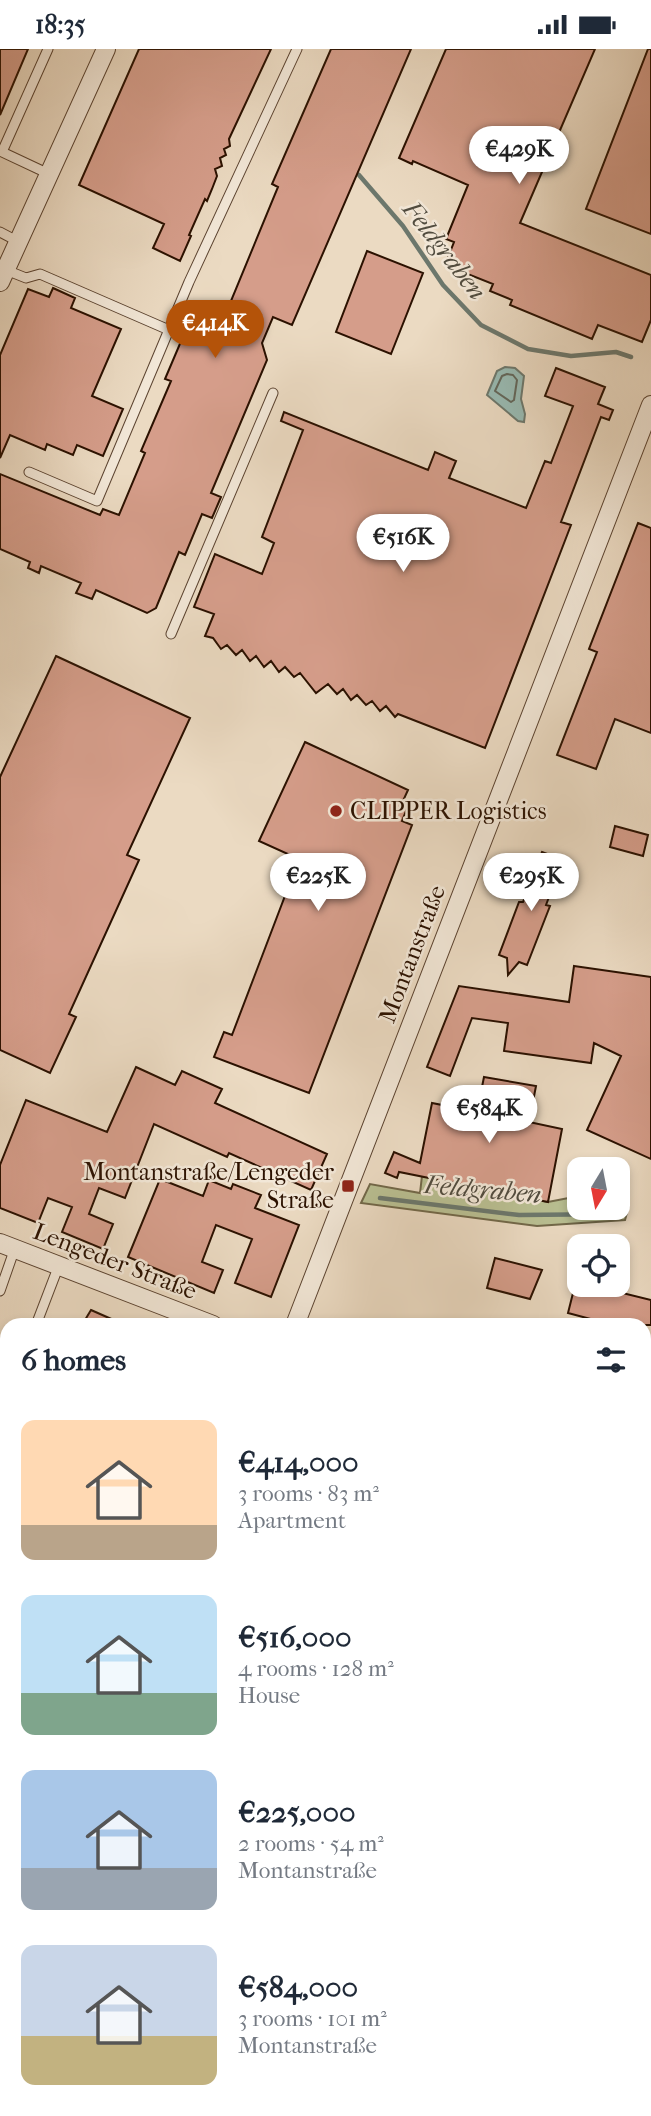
<!DOCTYPE html>
<meta charset="utf-8">
<style>
:root{--surface:#fff;--page:#f2f2f3;--text:#1f2937;--muted:#747a83;--accent:#b45309}
body{margin:0;font-family:"IM FELL French Canon",serif;background:var(--page);color:var(--text);height:100vh;display:flex;flex-direction:column;font-size:26px;white-space:nowrap}
*{box-sizing:border-box;margin:0}
p{font-size:23px;color:var(--muted)}
.icon{flex:none;width:38px;height:38px;fill:none;stroke:currentColor;stroke-width:2;stroke-linecap:round;stroke-linejoin:round}
.map{position:relative;flex:1;overflow:hidden}
.details{position:absolute;left:0px;top:1269px;width:651px;height:800px;display:flex;flex-direction:column;background:var(--surface);border-radius:21px 21px 0 0;box-shadow:0 4px 10px #0003}
.details>*{flex:none}
.needle{width:46px;rotate:190deg}
.tools{position:absolute;left:567px;top:1108px;display:grid;gap:14px}
.tools a{display:grid;place-items:center;width:63px;height:63px;border-radius:14px;background:var(--surface);box-shadow:0 4px 10px #0003;font-size:35px}
.price{position:absolute;translate:-50% -60px;padding:0 16px;border-radius:24px;background:#fff;color:#222;font-size:23px;line-height:46px;filter:drop-shadow(0 2px 4px #0008)}
.price::after{content:'';position:absolute;left:50%;top:42px;width:21px;height:16px;margin-left:-10px;background:inherit;clip-path:polygon(0 0,100% 0,50% 100%)}
.price.selected{background:var(--accent);color:#fff}
ul{padding:0;list-style:none}
li{display:flex;align-items:center;gap:21px;height:175px;padding:0 21px}
li span{display:grid;place-items:center;flex:none;width:196px;height:140px;border-radius:14px;color:#555}
li>.icon{margin-inline-start:auto}
span .icon{width:84px;height:84px;fill:#fffc;stroke-width:1}
li b{font-size:30px}
h2{display:flex;justify-content:space-between;align-items:center;height:84px;padding:0 21px;font-size:30px}
.status{display:flex;justify-content:space-between;align-items:center;height:49px;padding:0 35px;background:var(--surface);direction:ltr}
.status svg{height:19px;fill:currentColor}
.map>svg:first-child{display:block}
.green{fill:#b9bf92;stroke:#726849;stroke-width:2}
.water{fill:#98bbb4;stroke:#6c776c;stroke-width:2}
.lines{fill:none;stroke-linecap:round;stroke-linejoin:round}
.shore{stroke:#62665a;stroke-width:2}
.stream{stroke:#6c776c;stroke-width:4.5}
.building{fill:#d59d8a;stroke:#2b1100;stroke-width:2}
.lane-casing{stroke:#5b4330;stroke-width:11}
.street-casing{stroke:#5b4330;stroke-width:20}
.path{stroke:#2b1100;stroke-width:2.5;stroke-dasharray:5 3.5;stroke-linecap:butt}
.lane{stroke:#f2e7d7;stroke-width:9}
.street{stroke:#f2e7d7;stroke-width:18}
.tram{stroke:#2b1100;stroke-width:2}
.poi-dot{fill:#8f2418;stroke:#f2e7d7;stroke-width:2.5}
.labels{text-anchor:middle;stroke-width:5;stroke-linejoin:round;paint-order:stroke}
.poi-label{font-size:24px;fill:#2b1100;stroke:#f2e7d7;text-anchor:start}
.street-label{font-size:24px;fill:#2b1100;stroke:#f2e7d7}
.water-label{font-size:26px;font-style:italic;fill:#514c3f;stroke:#f2e7d7}
</style>
<div class="status"><b>18:35</b><svg viewBox="0 0 49 12"><path d="M0 12V9h3v3zM5 12V6h3v6zM10 12V3h3v9zM15 12V0h3v12zM26 1h20v11H26zM47 4h2v5h-2z"/></svg></div>
<div class="map">
<svg width="651" height="2067" viewBox="0 0 651 2067">
<rect width="100%" height="100%" fill="#ebdac2"/>
<filter id="stains"><feTurbulence type="fractalNoise" baseFrequency=".00286" numOctaves="4"/><feColorMatrix values="0 0 0 0 .2 0 0 0 0 .09 0 0 0 0 .02 0 0 0 .5 -.17"/></filter>
<radialGradient id="worn" r=".72"><stop offset=".6" stop-color="#630" stop-opacity="0"/><stop offset="1" stop-color="#630" stop-opacity=".3"/></radialGradient>
<path class="green" d="M422 1127 548 1153 579 1147V1158H618V1146L629 1156 625 1171 537 1177 361 1154 370 1135 420 1144Z
M0 1481 7 1484V1698L0 1689Z
M644 1796 651 1800V2004L644 2005Z
M293 2062H474L472 2067H297Z"/>
<path class="water" d="M505 318 515 319 524 327 521 350 525 365 524 373 518 372 487 346 497 322Z"/>
<g class="lines">
<path class="shore" d="M507 325 513 326 517 331 514 351 511 353 495 342 502 327Z"/>
<path class="stream" d="M359 126 403 177 443 236 481 276 528 300 571 307 616 303 631 308
M380 1149 519 1166 625 1165
M0 1518 7 1521
M644 1800 651 1803"/>
</g>
<path class="building" d="M0 0H28L0 66Z
M139 0H271L229 90 230 97 224 100 226 106 220 109 222 117 215 120 217 127 212 140 207 152 205 150 189 186 191 187 180 212 153 199 164 175 79 136Z
M331 0H411L292 276 273 268 262 294 267 311 211 444 221 448 212 469 202 465 185 506 179 503 156 559 147 564 96 541 92 550 76 544 81 534 41 517 39 524 28 519 30 513 0 500V425L100 466 103 460 119 466 145 404 141 402 171 332 165 330 196 257 224 269 278 138 272 135Z
M446 0H595L520 174 651 226V271L642 293 598 276 592 290 510 256 512 251 490 242 493 235 445 216 454 193 446 190 468 136 413 112 412 115 399 109Z
M648 0H651V185L586 160Z
M367 202 423 224 391 305 336 283Z
M53 239 75 249 71 259 121 280 92 347 123 360 103 407 77 396 73 406 47 395 45 401 10 386 0 409V306L28 240 49 248Z
M556 319 605 338 598 355 613 361 609 371 601 368 561 473 571 476 485 699 398 665 395 668 386 657 380 662 372 652 366 656 357 646 351 651 343 640 337 645 328 635 316 644 300 624 294 628 285 618 279 623 271 612 264 618 256 607 250 612 242 601 236 606 227 596 221 600 213 589 205 587 214 565 194 558 215 505 262 525 274 494 262 488 303 381 281 372 284 363 428 421 435 403 456 412 449 429 526 459 545 412 551 414 573 357 545 347Z
M638 474 651 479V684L615 670 596 720 557 706 597 603 589 600Z
M56 607 190 669 127 806 139 811 69 965 76 968 50 1024 0 1001V728Z
M305 693 408 741 402 754 408 757 402 772 412 776 309 1044 214 1008 224 983 232 986 299 810 259 792Z
M615 777 648 786 643 807 610 798Z
M542 803 563 811 546 856 550 857 527 916 519 913 508 926 507 909 499 906 519 853H523Z
M574 917 651 928V1110L587 1081 621 1007 594 994 591 1014 504 1002 508 974 472 969 450 1027 427 1018 459 937 569 953Z
M136 1018 175 1036 182 1022 222 1040 215 1054 327 1105 311 1141 229 1104 227 1108 154 1075 125 1149 99 1139 89 1165 113 1175 103 1200 62 1183 72 1158 48 1149 38 1174 0 1159V1116L26 1051 107 1083Z
M484 1028 536 1037 529 1073 562 1080 548 1153 399 1123 397 1129 385 1124 394 1103 420 1114 432 1054 477 1063Z
M160 1130 203 1147 209 1131 231 1140 233 1135 261 1146 255 1159 299 1176 271 1248 235 1234 252 1190 216 1176 202 1213 223 1221 214 1244 128 1208Z
M495 1209 542 1221 530 1250 487 1239Z
M575 1236H590L651 1251V1276H613L568 1264Z
M91 1261 125 1276H82Z"/>
<g class="lines">
<g class="lane-casing">
<path id="lane" d="M0 102 49 125
M2 103 48 0
M0 183 19 193
M6 221 26 229 40 225 169 281
M29 423 97 452 189 233 297 0
M171 585 273 344
M0 1242 15 1199
M36 1276 59 1216
M0 1368 7 1350
M644 1533 647 1536 644 1542
M0 1535 7 1537
M644 1594 651 1577
M644 1819 651 1823
M0 1881 7 1890
M0 2003 7 2012
M644 2036 651 2033
M322 2062 336 2067
M488 2067 493 2062"/>
</g>
<g class="street-casing">
<path id="street" d="M0 233 106 0
M0 1194 213 1276
M295 1276 651 356
M644 1444 651 1447"/>
</g>
<path class="path" d="M0 1666 7 1669
M0 1682 7 1691
M0 1707 7 1716
M0 1852 7 1861
M644 1973 651 1977
M165 2062 170 2067
M272 2062 276 2067"/>
<use href="#lane" class="lane"/>
<use href="#street" class="street"/>
<path class="tram" d="M0 1783 7 1792
M0 1798 7 1807
M218 2062 222 2067"/>
</g>
<g class="poi-dot">
<circle cx="336" cy="762" r="7"/>
<rect x="341" y="1130" width="14" height="14" rx="3.5"/>
</g>
<g class="labels">
<g class="poi-label">
<text x="350" y="770">CLIPPER Logistics</text>
<text x="334" y="1131" text-anchor="end">Montanstraße/Lengeder<tspan x="334" dy="28">Straße</tspan></text>
</g>
<g class="street-label">
<text transform="translate(412 905) rotate(-69)" y="8">Montanstraße</text>
<text transform="translate(115 1212) rotate(21)" y="8">Lengeder Straße</text>
</g>
<g class="water-label">
<text transform="translate(445 201) rotate(52)" y="9">Feldgraben</text>
<text transform="translate(483 1140) rotate(5)" y="9">Feldgraben</text>
</g>
</g>
<rect width="100%" height="100%" filter="url(#stains)"/>
<rect width="100%" height="100%" fill="url(#worn)"/>
</svg>
<div class="tools">
<a><svg class="needle" viewBox="-14 -14 28 28"><path d="M0-13l5 13h-10z" fill="#e53935"/><path d="M0 13l5-13h-10z" fill="#747a83"/></svg></a>
<a><svg class="icon" aria-label="locate" viewBox="0 0 24 24"><circle cx="12" cy="12" r="6"/><path d="M12 2v4M12 18v4M2 12h4M18 12h4"/></svg></a>
</div>
<b class="price" style="left:519px;top:137px">€429K</b>
<b class="price selected" style="left:215px;top:311px">€414K</b>
<b class="price" style="left:403px;top:525px">€516K</b>
<b class="price" style="left:318px;top:864px">€225K</b>
<b class="price" style="left:531px;top:864px">€295K</b>
<b class="price" style="left:489px;top:1096px">€584K</b>
<section class="details">
<h2>6 homes<svg class="icon" aria-label="filters" viewBox="0 0 24 24"><path d="M4 7h16M4 17h16"/><circle cx="9" cy="7" r="2"/><circle cx="15" cy="17" r="2"/></svg></h2>
<ul>
<li><span style="background:linear-gradient(#ffd9b3 75%,#b9a48a 0)"><svg class="icon" aria-label="home" viewBox="0 0 24 24"><path d="M3 11l9-7 9 7M6 9v11h12V9"/></svg></span><div><b>€414,000</b><p>3 rooms · 83 m²</p><p>Apartment</p></div></li>
<li><span style="background:linear-gradient(#bfe0f5 70%,#7fa58c 0)"><svg class="icon" aria-label="home" viewBox="0 0 24 24"><path d="M3 11l9-7 9 7M6 9v11h12V9"/></svg></span><div><b>€516,000</b><p>4 rooms · 128 m²</p><p>House</p></div></li>
<li><span style="background:linear-gradient(#a9c7e8 70%,#9aa5b1 0)"><svg class="icon" aria-label="home" viewBox="0 0 24 24"><path d="M3 11l9-7 9 7M6 9v11h12V9"/></svg></span><div><b>€225,000</b><p>2 rooms · 54 m²</p><p>Montanstraße</p></div></li>
<li><span style="background:linear-gradient(#c9d6e8 65%,#c2b280 0)"><svg class="icon" aria-label="home" viewBox="0 0 24 24"><path d="M3 11l9-7 9 7M6 9v11h12V9"/></svg></span><div><b>€584,000</b><p>3 rooms · 101 m²</p><p>Montanstraße</p></div></li>
</ul>
</section>
</div>
